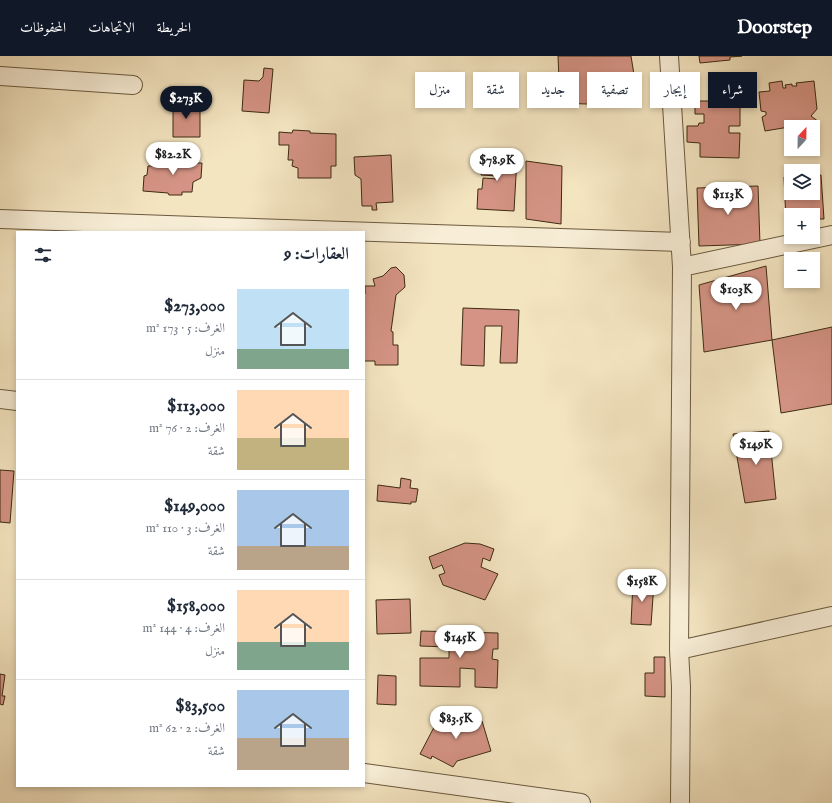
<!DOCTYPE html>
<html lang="ar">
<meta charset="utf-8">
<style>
:root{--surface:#fff;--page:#f2f2f3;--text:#1f2937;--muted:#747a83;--line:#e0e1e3;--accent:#111827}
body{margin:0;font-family:"IM FELL English",Amiri,serif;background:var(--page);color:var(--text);direction:rtl;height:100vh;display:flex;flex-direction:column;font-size:15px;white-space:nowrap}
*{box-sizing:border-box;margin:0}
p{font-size:13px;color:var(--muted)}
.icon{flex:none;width:22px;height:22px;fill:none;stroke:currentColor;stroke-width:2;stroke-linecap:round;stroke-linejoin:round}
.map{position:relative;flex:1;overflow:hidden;direction:ltr}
.details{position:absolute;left:16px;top:175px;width:349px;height:556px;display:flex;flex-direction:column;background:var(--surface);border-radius:0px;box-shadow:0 2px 6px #0003;direction:rtl}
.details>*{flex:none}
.hud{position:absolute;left:377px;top:16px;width:380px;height:36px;direction:rtl;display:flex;gap:8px}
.needle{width:26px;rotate:22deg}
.tools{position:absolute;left:784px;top:64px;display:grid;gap:8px}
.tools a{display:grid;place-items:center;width:36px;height:36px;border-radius:0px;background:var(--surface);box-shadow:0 2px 6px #0003;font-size:20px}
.price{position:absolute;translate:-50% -34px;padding:0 9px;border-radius:14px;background:#fff;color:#222;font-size:13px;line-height:26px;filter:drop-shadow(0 1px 2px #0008)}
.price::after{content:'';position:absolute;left:50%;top:24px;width:12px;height:9px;margin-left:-6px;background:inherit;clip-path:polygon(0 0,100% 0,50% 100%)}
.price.selected{background:var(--accent);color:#fff}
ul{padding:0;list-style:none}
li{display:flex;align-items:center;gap:12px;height:100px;padding:0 16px}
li+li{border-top:1px solid var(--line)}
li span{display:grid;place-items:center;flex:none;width:112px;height:80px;border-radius:0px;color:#555}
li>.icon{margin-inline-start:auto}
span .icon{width:48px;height:48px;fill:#fffc;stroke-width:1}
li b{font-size:17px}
h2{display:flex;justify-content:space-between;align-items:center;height:48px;padding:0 16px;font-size:17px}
.pill{padding:0 14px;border-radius:0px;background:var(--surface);box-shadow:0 2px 6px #0003;font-size:14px;line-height:36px}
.pill.selected{background:var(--accent);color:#fff}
header{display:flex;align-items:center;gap:24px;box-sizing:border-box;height:56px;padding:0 20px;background:var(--accent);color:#fff}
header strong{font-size:19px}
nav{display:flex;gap:22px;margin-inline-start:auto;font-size:14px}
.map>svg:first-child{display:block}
.building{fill:#d49384;stroke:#3d2b12}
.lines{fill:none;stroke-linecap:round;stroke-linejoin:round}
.street-casing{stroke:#6b5a3e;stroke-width:20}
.street{stroke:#f8eed7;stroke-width:18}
</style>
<header>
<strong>Doorstep</strong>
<nav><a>الخريطة</a><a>الاتجاهات</a><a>المحفوظات</a></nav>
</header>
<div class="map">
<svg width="832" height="747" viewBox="0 0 832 747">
<rect width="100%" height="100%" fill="#f4e5c1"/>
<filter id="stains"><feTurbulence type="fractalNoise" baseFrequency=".005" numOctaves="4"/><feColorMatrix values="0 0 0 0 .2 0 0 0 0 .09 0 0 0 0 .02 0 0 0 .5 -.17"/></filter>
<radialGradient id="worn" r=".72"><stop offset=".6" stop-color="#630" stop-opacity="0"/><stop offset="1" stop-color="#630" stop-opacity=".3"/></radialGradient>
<path class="building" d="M558 0H631L639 50 560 47Z
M699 0H742L730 1V4L700 7Z
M264 12 273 13 269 57 242 55 244 24 259 25 263 21Z
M782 25 783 32H786L785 29 792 28V30H797L796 27 814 25 817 53 811 60 819 66 813 73V71H805L799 67 795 70 765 75 762 61 766 59V56L761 55 759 36 770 35 769 27Z
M717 42 740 43V70H729V77H740L739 102 700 101V87L687 86V70H698L699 67H704V58H695V45H716Z
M173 47H200V81H173Z
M293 74 310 75V77L336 78V110H331V122H298V112L292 110 293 104H288L289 89H279V76L292 77Z
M477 96 506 97 505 101 517 102 514 155 477 153 478 133H482L483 122 498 123V120L481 119 482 110H477Z
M391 99 393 146 376 147 377 154H372V150H362L361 123 355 119 354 101Z
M173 101 193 102V107H202L201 122 193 126 192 136H182V139H169L168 137 143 135 144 120 147 119 148 110H154V106L164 107 165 103H172Z
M526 105 562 110 561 168 526 163Z
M813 119H821L824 163H813V159H791V164L786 165 784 121H791V137H813Z
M758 130 760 188 699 190 697 132Z
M766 210 772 284 704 296 699 229Z
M396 211 404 219 405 231 396 239 391 275 393 276V289H398V309H375V305H364V238H365V230H375L373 223 383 220 391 212Z
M463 252 519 254 517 307H500L502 270H485L484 310 461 309Z
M832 271V348L781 357 772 284Z
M769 375 776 443 745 447 733 378Z
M0 414 14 415 10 467 0 466Z
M401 422 411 424 410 432 418 433 416 446H411V448L377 445 378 429 400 432Z
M465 487 480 488 494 493 490 505 483 502 481 511 498 518 485 544 443 529 439 519 445 517 442 509 433 513 429 501Z
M633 526 654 527 651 569 631 568Z
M410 543 411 577 377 578 376 544Z
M421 575 498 577V593H493L492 603 498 604 497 632 475 631V613L460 612V631L420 630V602H449V591L420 590Z
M654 601H665V641L645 640V617H654Z
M0 618 5 619 2 640H5L3 649 0 648Z
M378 619 396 620V649L377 648Z
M443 654 464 665 467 669 482 665 491 695 457 705 453 711 432 700 431 703 420 698Z"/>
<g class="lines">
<g class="street-casing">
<path id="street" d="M669 0 682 211 679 594 681 631 680 747
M0 20 133 29
M0 163 223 171 681 186
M682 211 832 179
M0 343 17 345
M679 594 832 560
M364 717 581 747"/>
</g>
<use href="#street" class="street"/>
</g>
<rect width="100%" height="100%" filter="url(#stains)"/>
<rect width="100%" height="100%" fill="url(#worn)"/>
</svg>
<div class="tools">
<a><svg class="needle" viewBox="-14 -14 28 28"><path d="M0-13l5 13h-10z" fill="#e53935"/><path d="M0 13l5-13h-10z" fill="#747a83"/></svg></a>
<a><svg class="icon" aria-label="layers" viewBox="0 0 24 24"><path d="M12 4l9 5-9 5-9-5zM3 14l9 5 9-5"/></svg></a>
<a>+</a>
<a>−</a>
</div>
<b class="price selected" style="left:186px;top:64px">$273K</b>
<b class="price" style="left:173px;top:120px">$82.2K</b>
<b class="price" style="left:497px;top:126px">$78.9K</b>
<b class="price" style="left:728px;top:160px">$113K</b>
<b class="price" style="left:736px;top:255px">$103K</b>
<b class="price" style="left:756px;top:410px">$149K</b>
<b class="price" style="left:642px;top:547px">$158K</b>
<b class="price" style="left:460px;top:603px">$145K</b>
<b class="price" style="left:456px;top:684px">$83.5K</b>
<div class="hud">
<a class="pill selected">شراء</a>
<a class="pill">إيجار</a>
<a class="pill">تصفية</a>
<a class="pill">جديد</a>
<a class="pill">شقة</a>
<a class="pill">منزل</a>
</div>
<section class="details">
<h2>العقارات: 9<svg class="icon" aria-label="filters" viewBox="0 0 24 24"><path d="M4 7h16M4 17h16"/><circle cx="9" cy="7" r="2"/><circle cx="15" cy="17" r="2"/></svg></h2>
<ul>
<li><span style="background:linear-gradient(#bfe0f5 75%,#7fa58c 0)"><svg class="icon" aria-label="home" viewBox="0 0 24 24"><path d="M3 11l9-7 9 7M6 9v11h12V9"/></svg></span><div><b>$273,000</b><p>الغرف: 5 · 173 m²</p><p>منزل</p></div></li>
<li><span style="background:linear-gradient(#ffd9b3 60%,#c2b280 0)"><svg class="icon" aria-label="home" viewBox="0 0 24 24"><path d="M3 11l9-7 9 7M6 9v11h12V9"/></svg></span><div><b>$113,000</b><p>الغرف: 2 · 76 m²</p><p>شقة</p></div></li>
<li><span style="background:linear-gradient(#a9c7e8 70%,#b9a48a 0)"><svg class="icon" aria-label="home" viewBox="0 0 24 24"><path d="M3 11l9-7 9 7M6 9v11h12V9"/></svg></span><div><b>$149,000</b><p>الغرف: 3 · 110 m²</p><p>شقة</p></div></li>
<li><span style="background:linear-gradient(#ffd9b3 65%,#7fa58c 0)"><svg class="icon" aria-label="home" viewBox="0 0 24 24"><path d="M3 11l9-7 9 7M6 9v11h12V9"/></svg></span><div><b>$158,000</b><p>الغرف: 4 · 144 m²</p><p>منزل</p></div></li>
<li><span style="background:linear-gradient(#a9c7e8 60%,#b9a48a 0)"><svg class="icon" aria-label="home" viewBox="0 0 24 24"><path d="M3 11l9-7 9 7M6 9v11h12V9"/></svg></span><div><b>$83,500</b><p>الغرف: 2 · 62 m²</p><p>شقة</p></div></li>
</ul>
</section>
</div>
